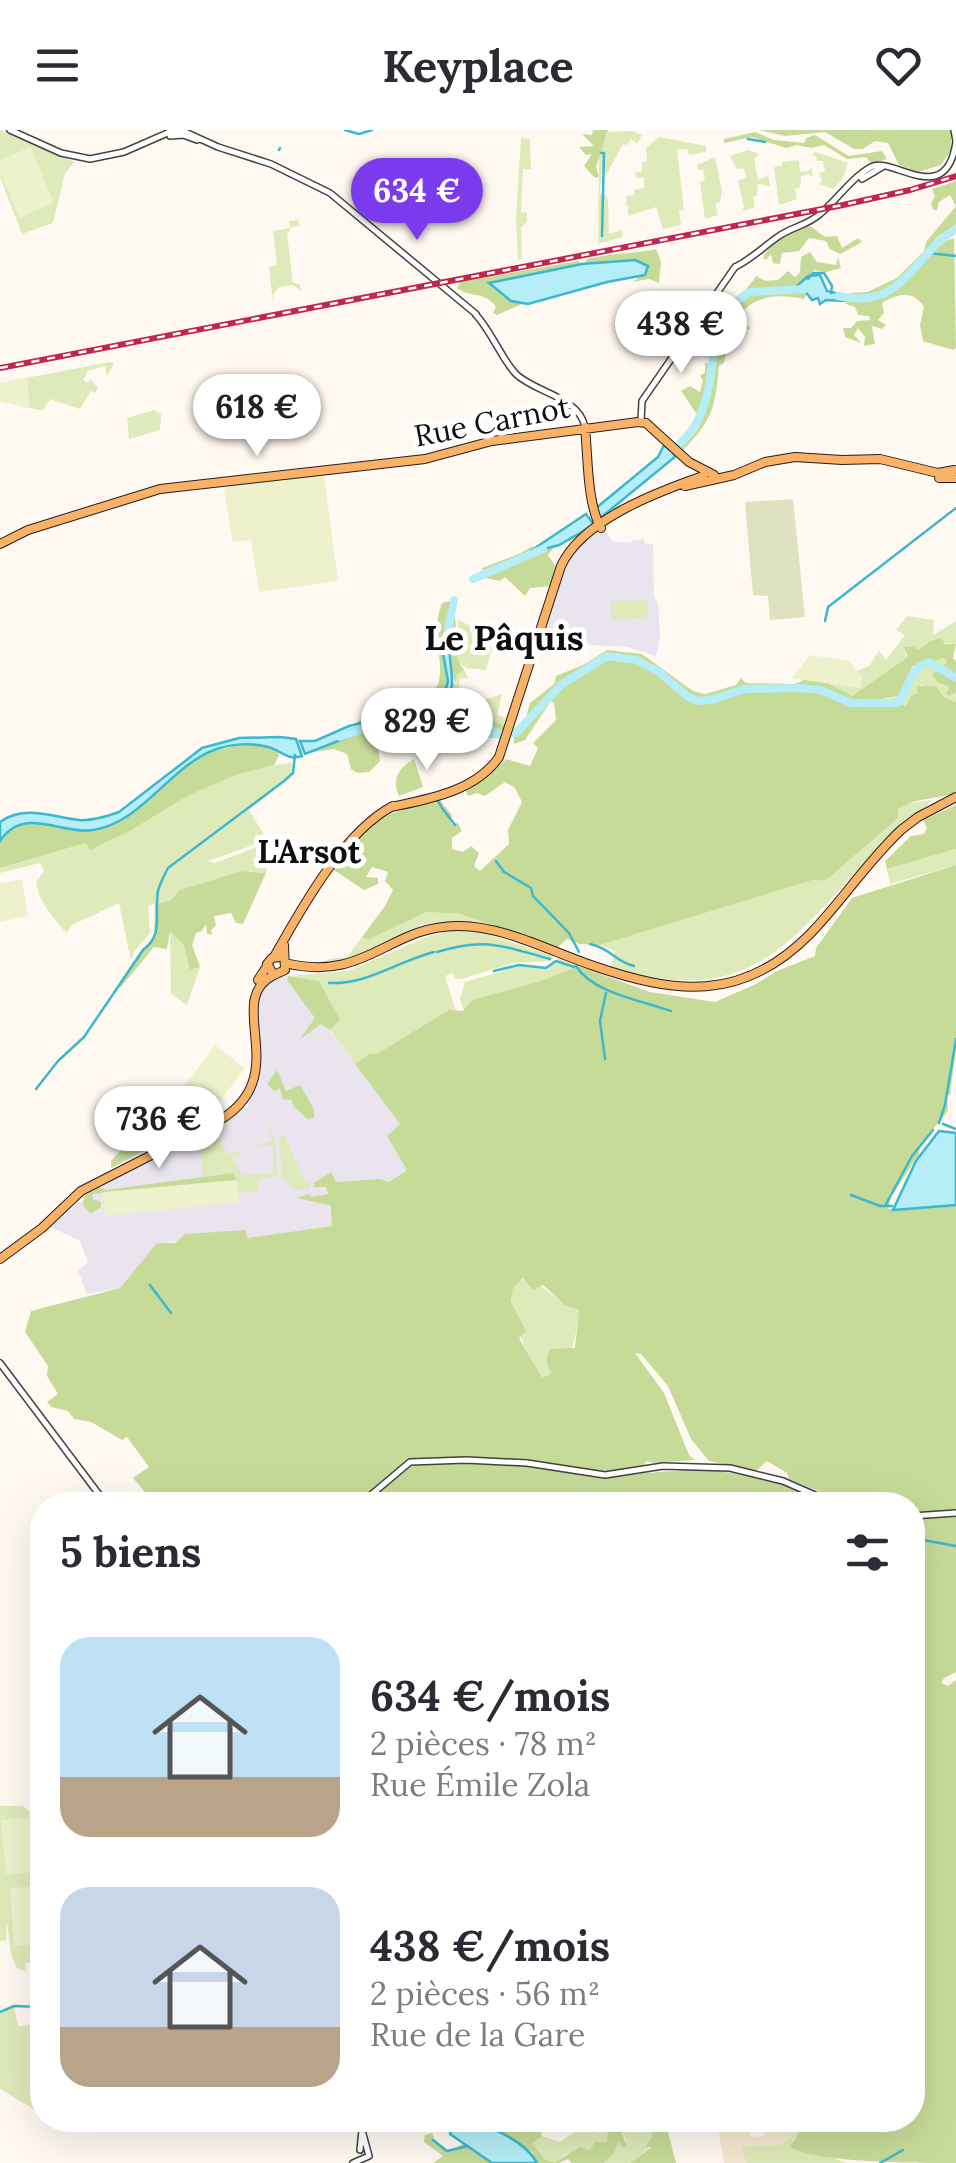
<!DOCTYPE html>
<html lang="fr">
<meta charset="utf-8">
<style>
:root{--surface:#fff;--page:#f2f2f3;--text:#2b2b33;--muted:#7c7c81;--accent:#7c3aed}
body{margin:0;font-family:Lora,serif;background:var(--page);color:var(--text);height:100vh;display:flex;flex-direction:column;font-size:38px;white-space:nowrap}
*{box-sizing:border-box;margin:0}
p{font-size:32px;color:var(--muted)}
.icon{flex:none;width:55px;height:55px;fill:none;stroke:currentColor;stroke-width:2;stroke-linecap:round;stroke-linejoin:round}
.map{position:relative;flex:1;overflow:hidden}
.details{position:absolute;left:30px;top:1362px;width:895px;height:640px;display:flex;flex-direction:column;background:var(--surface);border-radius:40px;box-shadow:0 10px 40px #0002}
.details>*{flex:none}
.price{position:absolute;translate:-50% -85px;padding:0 22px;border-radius:35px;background:#fff;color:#222;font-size:32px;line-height:65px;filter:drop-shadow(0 2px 5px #0008)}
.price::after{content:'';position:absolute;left:50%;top:60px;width:30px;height:22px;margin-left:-15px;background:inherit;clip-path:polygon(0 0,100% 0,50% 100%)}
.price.on{background:var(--accent);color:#fff}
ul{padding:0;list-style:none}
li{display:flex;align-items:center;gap:30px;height:250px;padding:0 30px}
li span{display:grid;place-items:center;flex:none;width:280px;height:200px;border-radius:30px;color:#555}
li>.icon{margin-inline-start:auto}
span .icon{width:120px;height:120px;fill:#fffc;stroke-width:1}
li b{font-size:42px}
h2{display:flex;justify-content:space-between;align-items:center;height:120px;padding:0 30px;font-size:42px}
header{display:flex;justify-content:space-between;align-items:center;height:130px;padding:0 30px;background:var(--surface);font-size:45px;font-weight:800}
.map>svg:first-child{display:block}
.industrial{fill:#eae4ee}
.farmland{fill:#f5e9d1}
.green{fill:#dfeaba}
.forest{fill:#c7db99;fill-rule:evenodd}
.cemetery{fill:#dfe2c1}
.pitch{fill:#edf1cc}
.water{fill:#b5eef7;stroke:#3bb8cf;stroke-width:2.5}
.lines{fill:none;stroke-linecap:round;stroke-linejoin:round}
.stream{stroke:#3bb8cf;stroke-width:2.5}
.river{stroke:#b5eef7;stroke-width:8}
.minor-casing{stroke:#424242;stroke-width:8}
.major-casing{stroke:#202020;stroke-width:10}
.minor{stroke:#fff;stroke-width:5}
.major{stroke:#fab267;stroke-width:8}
.rail-casing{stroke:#c12552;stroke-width:6}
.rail{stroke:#fff;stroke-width:2.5;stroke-dasharray:8;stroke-linecap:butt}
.labels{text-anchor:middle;stroke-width:10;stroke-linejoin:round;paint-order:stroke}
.street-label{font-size:30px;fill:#0f0f0f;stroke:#fff}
.neighbourhood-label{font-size:32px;font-weight:bold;fill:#0f0f0f;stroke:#fff}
.quarter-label{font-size:35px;font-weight:bold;fill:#0f0f0f;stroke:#fff}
</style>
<header><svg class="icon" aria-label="menu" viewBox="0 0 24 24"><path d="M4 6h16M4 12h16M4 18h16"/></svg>Keyplace<svg class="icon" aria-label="heart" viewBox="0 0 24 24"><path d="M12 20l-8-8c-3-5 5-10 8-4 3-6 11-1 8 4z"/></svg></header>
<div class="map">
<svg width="956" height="2033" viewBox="0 0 956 2033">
<rect width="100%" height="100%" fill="#fff9f1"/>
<path class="industrial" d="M604 398 612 411 631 413 632 410 644 409 645 414H653L654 467 658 473 660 506 656 526 628 517 591 515 565 508 546 497 563 435 583 413Z
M288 846 401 994 387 1006 408 1040 389 1052 380 1049 336 1052 326 1057 332 1096 246 1108V1101L157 1114 120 1158 87 1164 78 1141 88 1132 80 1111 50 1097 95 1060 247 978 260 937 254 881 256 863 271 849Z"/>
<path class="farmland" d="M717 1990H749L751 2007 764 2006 762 1990H815L813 1998 796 2002 781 2015 742 2017 746 2033H724Z"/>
<path class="green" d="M0 0 75 32 65 43 53 93 22 104 0 47Z
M632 1 642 5 637 14 631 9 627 15 623 14 608 42 601 44 600 64 606 65 608 70 609 104 623 100 622 107 598 114 599 26 608 2Z
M659 7 706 16V22L689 25 687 19H677L684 80 679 81 681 95 663 99 656 77 628 86V76L624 74 627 73 626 66 634 65V60L644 58V48H636L635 42H642V32L647 31 646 18Z
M521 8 530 9 531 39H523L521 83 527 82V91L521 98 522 129 518 130 516 87Z
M748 20 760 24 754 28 758 50 768 46 770 56 758 54 757 65 753 67 755 77 742 82 744 78 738 50 746 48 744 38 737 39 730 26Z
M816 22 848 33 842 50 833 59 819 54 822 52 819 43 825 41 823 31H817L816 26 811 25Z
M715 27 722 61 720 72 715 74 718 85 705 89 700 52 705 50 703 40H698L697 35Z
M807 29 799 30 800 42 809 41 811 37 813 47 809 44 801 46 800 57 795 59 797 69 779 75 774 37 782 36V32Z
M298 90 300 96 292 97 287 104 293 153 299 154 302 162 293 155 279 157 273 165V173L269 137 277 135 273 101 290 98 289 91Z
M110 232 114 234 107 246 105 236 88 241 83 250 88 253 90 249 98 258 95 263 91 261 80 279 50 269 43 280H39L0 271V253Z
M154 280 161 284 160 300 129 309 127 288Z
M649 470 648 483 644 488 611 490 610 471Z
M907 486 934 490 933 505 956 491V514L930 511 918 520 904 523 908 527 852 567 827 553 860 558 862 547 857 541 869 536 879 521 886 530 905 505 896 500Z
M458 490 484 502 492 518 486 540 467 538 457 532Z
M944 528 947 532 938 538 950 557 947 563 950 566 956 562V572L944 567 939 560 921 555 917 557 920 562 906 576 882 570 902 565C913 535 912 534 944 528Z
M463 538 468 548 459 549 458 568 465 569 458 571 459 574 466 576 502 564 497 585 509 589 507 596 479 585 478 573 474 583 453 574 454 561 449 541H452L453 551 457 555V546Z
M292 633 291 647 249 680 267 710 208 731 215 733 270 712 266 743 241 741 180 760 171 770 148 776 150 803 134 822 131 831 119 773 72 795 66 803C53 786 39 773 36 752L44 741 40 733 0 743V738L87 713 91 719C117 710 136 695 159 681 199 656 247 637 292 633Z
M932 670C923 683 889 706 875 721 788 814 751 879 610 838L615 821 600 815 813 750 825 751 898 688V680L905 674Z
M956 719V735L890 754 887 739Z
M426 782 460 784 512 802C481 794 454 789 421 795L363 825 341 833 322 834 329 829 347 827 362 807 368 810Z
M170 801 184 816 190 840 200 837 187 875 171 864Z
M452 801 481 802 553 826 551 831 514 833 461 849H456L453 843 445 846 456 881 448 880 377 924 370 923 355 934 330 900 339 890 319 851 288 846 348 841 429 806Z
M558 828 578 836 464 881 460 869 465 852 520 836 548 839Z
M267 993 275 1009 277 1047 259 1049 258 1061 238 1063 233 1044 202 1047 200 1017 194 1015 206 1014V1008L216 1003 227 1024 244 1020 245 1022 232 1027 242 1045 273 1044V1015L251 1018 272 1011Z
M279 1005 285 1006 304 1051 310 1052 309 1060H293L282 1046Z
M524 1148C545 1155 558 1173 579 1180 576 1210 572 1235 542 1249 526 1220 509 1192 512 1158Z
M0 1676H23L31 1683 40 1682 42 1685V1821L40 1832 25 1833 26 1842 17 1838 11 1824 7 1792 6 1810 0 1811Z
M14 1876 18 1896 30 1895 32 1912 42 1911V1984L0 1959V1882Z
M573 1990H610L597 2003 608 2002 610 2009 590 2020 585 2018 564 2025 556 2032 544 2029 531 2013 542 2006 560 2012 576 2001Z
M633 1990H653L652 2008 645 2016 653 2015 630 2033H604L614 2024 617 2012H627L622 2002 613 1995 623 1993 624 1999 638 1995Z
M796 2002H799L792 2011 846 2033H746L742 2017 781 2015Z"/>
<path class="forest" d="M593 0H608L596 37 599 47 595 48 584 36 592 24 586 25 579 17 594 16 582 4 592 5Z
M759 0H951V20L941 35 918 42 899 35 888 13 875 11 863 19H854L825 2 785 6Z
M755 2 774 10 804 13 806 8 815 5 849 26 882 21 887 29 871 34 866 27 847 29 824 15 811 18 797 15 786 18 752 7 724 13V9Z
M956 51V94C949 100 938 105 932 113 910 141 889 169 851 168L860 172 886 167 942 112 954 108 956 218 953 220 923 211 920 195 924 177C912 159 898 164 882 173L884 183 878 190 886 195 882 199 872 196 875 214 864 216 865 207 858 198 854 205 861 213 845 207 843 198H851L857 191 870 190 869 186 858 185 855 177 846 174 849 163 867 162 897 148 924 121 926 112 956 76 950 65 939 72 937 80H933L931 73 935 66 932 59Z
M810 96 825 107 837 106 842 118 858 108 862 112 840 124 830 119 826 111 809 108 799 121 782 123 780 134 773 133 771 124 766 130 763 128C770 111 792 103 810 96Z
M656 119 661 132 659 153 649 149 632 152 638 148 635 130 584 135 587 129C610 123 634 124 656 119Z
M810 122 817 132 836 135 838 127 841 138 826 142 814 140 798 160 807 163 804 169C779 164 753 164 738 188L750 198 748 200 735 188H726C731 164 745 165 756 146L766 151 778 150 788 141 795 147 800 142 801 127Z
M578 131 582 134 490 156 499 158 522 174 497 185 493 183 496 177C486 161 469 168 457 158L460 152Z
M717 222 723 220 726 224 724 233 719 236C715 278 713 290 682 321L681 316C700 303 708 283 706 262L700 282 696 283 681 261 690 256 700 262 703 251 700 245 705 243V233L714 235Z
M532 416 534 418 507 432 511 435 524 429 529 423 555 416 548 425 557 438 552 456 530 458 525 466 505 447 500 451 485 448 483 444 488 443 489 439 483 442 482 438 521 423Z
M449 471C464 497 447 520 464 540L457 545 456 553C447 539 448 521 449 503L446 502 448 551 442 573 356 594C370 575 407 579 428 570 431 563 438 558 439 551 444 522 429 507 442 473Z
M941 508 945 514H956L953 528 956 531V562L950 566 946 563 950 557 937 552 932 544 947 532 944 528 937 530 934 538 919 533 912 537 902 565 882 569 906 576 911 566 918 563 917 556H936L944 567 956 572V663C939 669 910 668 898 680V688L825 751 813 750 600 815 579 814 567 809 557 818 460 784 426 782 368 810 362 807 385 776 393 760 385 751 388 742 372 737 366 747 378 748V754L364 760 334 740C368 690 381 684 438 668L452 685 451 694 458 693 462 701 452 708V719L463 722 471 716 479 723 474 736 480 741 509 714 508 700 522 672 515 658 505 652 485 666 477 663 468 666 465 659 488 646 506 629 530 636 538 618 533 613 556 590 554 573 551 571 525 610 514 614V605L522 599 513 600 526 587 530 573 554 554 556 546 585 534 607 520 642 524 693 561 705 564 736 555 741 548 746 553 794 554 804 550 827 553 852 566 908 527 904 517 914 516 918 520 930 511Z
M455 561 453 574 458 576 460 572H466L467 580 473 583 478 573 479 585 507 596 502 609 452 603 444 583H441L411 593 392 608 377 610 380 631 369 642 357 643 351 639 347 624 334 619 307 623 346 608 348 601 362 596 370 599 444 578Z
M243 614 275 616 279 625 274 635 238 644 189 665 128 702 90 720 86 713 0 738V708L9 698 27 692 105 694 198 629 214 621Z
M414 629 423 657 399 666C391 650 399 637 414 629Z
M956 675V719L887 739 885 731 911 706 924 704 927 698 923 690Z
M956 735V920L950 964 947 966 948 981 920 1015 919 1024 891 1067 888 1079 956 1075V1380L913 1383 912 1375H854L789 1349 787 1343 767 1331 756 1341 709 1331 691 1309 668 1256 641 1224 635 1223 664 1263 689 1325 695 1330 654 1333 646 1331 644 1335 604 1343 555 1338 603 1349 616 1345 704 1339 745 1345 791 1357 834 1375H156L133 1348 149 1337 127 1307 122 1310 91 1292 74 1289 68 1281 51 1277 47 1272 58 1264 47 1246 48 1236 25 1202 31 1181 120 1158 157 1113H175L185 1104 246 1100 247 1108 332 1096 330 1075 296 1068 310 1064 311 1067 328 1064 326 1057H314V1053L331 1042 336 1052 380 1049 389 1052 407 1040 387 1006 400 994 355 934 370 923 377 924 448 880 463 881 472 870 538 852 578 836 650 862 715 872 756 854 777 841 815 826 816 818 852 768ZM523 1148 533 1160 543 1155 565 1175 579 1180 575 1218 550 1219 546 1230 551 1244 542 1248 519 1208 526 1201 511 1172 513 1158Z
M241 741 266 743 243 794 236 793 231 783 214 786 216 795 211 800 212 805 207 804 206 794 202 801 196 803 192 815 200 837 190 840 184 816 170 801 167 819 154 817 121 857 117 856 142 819 154 809 155 774 171 770 180 760Z
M288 846 319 851 340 890 330 900 321 894 299 910 315 888 287 850Z
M277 940 286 961 300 955 314 979V988L307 989 293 976 292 970 283 969 280 959 274 961 267 954Z
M180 971 200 985 201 992 111 1038V1031L142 997 178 992 182 982 178 977Z
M233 1043 236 1049 234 1052 92 1064 93 1069 101 1072V1077L91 1084 83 1076 84 1066 99 1057 105 1060Z
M956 1386V1542L944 1548 941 1553 948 1556 956 1550V2033C917 2033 817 2033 790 2017L799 2002 813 1998 815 1990H912L913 1387Z
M469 1990H524L527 1993 530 1990H551L541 2002 542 2006 532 2013 544 2029 555 2032 580 2017 590 2020 595 2012H607L608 2002 613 1995 620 1998 627 2016 623 2018 618 2012 614 2024 604 2033H572L568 2029 559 2033H537L532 2022Z
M652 1990H665L676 2033H630L652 2017H645L652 2007Z
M432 2003 437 2015H442L447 2021 463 2014 492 2033H433L443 2026 424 2012 425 2005Z"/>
<path class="cemetery" d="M793 369 805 487 770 490 768 466 753 465 745 372Z"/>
<path class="pitch" d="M31 17 54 73 19 88 0 42V30Z
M28 248 29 277 0 271V253Z
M324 345 338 451 259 462 251 410 233 412 224 361 228 355Z
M810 525 849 531 862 547 860 558 792 548Z
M22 749 28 786 0 792V753Z
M215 915 245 938 208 987 178 964Z
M237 1050 239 1072 105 1086 103 1062Z
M31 1688 35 1742 6 1745 1 1690Z
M42 1756V1814L14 1816 10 1758Z"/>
<path class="water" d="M635 130 648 136 645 145 607 152 528 174 511 171 489 153 582 134Z
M820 145 827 161 848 166 845 171 826 170 820 174 818 168 812 170 805 161 798 160V155L808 146Z
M664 315 676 326 599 389 595 379 658 327Z
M586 384 594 395 559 415 529 423 524 429 508 435 507 432 523 426Z
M447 497 451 501C444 524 460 554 446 573L448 579 436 578 370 599 362 597 348 601 346 608 305 624 300 611H315L349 596 442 573 448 551 443 523Z
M280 607 296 609 302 626C287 631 281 620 268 617 251 612 230 614 214 620 168 638 143 692 93 700 61 705 24 675 0 711V692C24 674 53 687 79 690 92 691 108 686 119 682L202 618 239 608Z
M939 1001 956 1003V1075L893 1080 916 1031Z
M455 1990C481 1990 525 2010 537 2033H492L450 2004Z"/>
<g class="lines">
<path class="stream" d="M345 0 359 4 372 0
M748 9 765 12
M279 20 280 18
M601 23H604L602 106
M928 123 956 126
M808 149 813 143H824L832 156 831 163
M825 491 828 477 956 378
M438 671 441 676
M442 678 455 695
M496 731 504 742 531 758 533 766 569 803 579 822
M590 814C612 819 614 831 634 836
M437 822C486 807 503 816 550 829
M576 836C593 863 640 870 671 881
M494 841 519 835 546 838 556 831 574 837
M329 853C367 855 398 831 434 822
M605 929 600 891 606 863
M36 959 58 931 84 907 143 820C164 805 154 784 158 761 160 753 164 746 168 738L284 651 293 643 295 625
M939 993 945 975 956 909
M943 994 956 999
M851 1065 880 1076H892
M885 1076 912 1026 933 1000
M150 1155 171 1183
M912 1408 956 1416
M0 1882 14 1876 42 1877
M433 2010 447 2021 468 2016
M880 2033 903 2020"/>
<path class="river" d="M838 166C903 181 911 127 956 99
M726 180 749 162 805 159
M673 320C704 295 709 265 713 227
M473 449 543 419
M447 505 454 470
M444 575 461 598 494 604 516 603 561 555 607 526 636 530 659 542 687 566 698 571 715 569 744 559 798 558 821 560 851 573H897C911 558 907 539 929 532L956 548
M452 582 496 602
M340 607 374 595"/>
<g class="minor-casing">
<path id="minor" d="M10 0 61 23 90 29 124 22 172 1H183L218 17 271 34 330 63 476 184
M954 0 956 11
M170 6 183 5 197 10
M862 49 882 37
M735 137C752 129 764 116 779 106 792 97 808 95 820 84 837 70 851 48 871 37 892 25 946 80 956 12
M476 185C492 202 503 232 517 245 537 263 579 267 585 297
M641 291 642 271 735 137
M0 1233 107 1375
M359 1375 410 1332 466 1330 527 1333 605 1345 663 1336 730 1338 783 1351 838 1375
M912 1386 956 1383
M360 2020 363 1990
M353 2033 369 2026 363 2004"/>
</g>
<g class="major-casing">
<path id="major" d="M585 297C588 327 587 374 601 398
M939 348H956
M685 356 734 345 765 332 795 327 842 330 880 329 938 343 954 340
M0 414 28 400 160 359 425 329 492 311 638 292 646 293 689 332 714 345
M391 677C429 669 476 661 499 627L561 436C582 390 657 362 703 346
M274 827C301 779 344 701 393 676
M279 827 272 828 267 834 274 845 285 840 284 815
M285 833C367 853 389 795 459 796 503 796 550 821 591 835 674 864 742 873 810 804 842 771 867 732 901 700L918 687 956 667
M258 850 267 836
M0 1129 42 1098 81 1061 220 990C295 945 222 870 274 845"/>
</g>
<use href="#minor" class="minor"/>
<use href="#major" class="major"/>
<g class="rail-casing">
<path id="rail" d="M0 238 843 75 910 60 956 46"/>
</g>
<use href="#rail" class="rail"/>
</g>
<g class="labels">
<g class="street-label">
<text transform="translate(492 292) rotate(-11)" y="10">Rue Carnot</text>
</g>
<g class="neighbourhood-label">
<text x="309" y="733">L'Arsot</text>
</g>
<g class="quarter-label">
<text x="504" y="520">Le Pâquis</text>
</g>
</g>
</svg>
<b class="price on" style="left:417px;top:113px">634 €</b>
<b class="price" style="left:681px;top:246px">438 €</b>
<b class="price" style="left:257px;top:329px">618 €</b>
<b class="price" style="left:427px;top:643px">829 €</b>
<b class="price" style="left:159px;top:1041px">736 €</b>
<section class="details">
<h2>5 biens<svg class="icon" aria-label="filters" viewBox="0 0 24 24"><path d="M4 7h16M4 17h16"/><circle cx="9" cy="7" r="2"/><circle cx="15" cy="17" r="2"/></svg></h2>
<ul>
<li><span style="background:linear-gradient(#bfe0f5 70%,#b9a48a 0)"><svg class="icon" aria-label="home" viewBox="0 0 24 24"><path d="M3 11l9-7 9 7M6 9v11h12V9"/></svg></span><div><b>634 €/mois</b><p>2 pièces · 78 m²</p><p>Rue Émile Zola</p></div></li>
<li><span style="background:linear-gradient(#c9d6e8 70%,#b9a48a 0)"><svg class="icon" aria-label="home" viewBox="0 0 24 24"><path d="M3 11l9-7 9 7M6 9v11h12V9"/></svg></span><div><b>438 €/mois</b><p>2 pièces · 56 m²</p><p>Rue de la Gare</p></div></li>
</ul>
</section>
</div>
